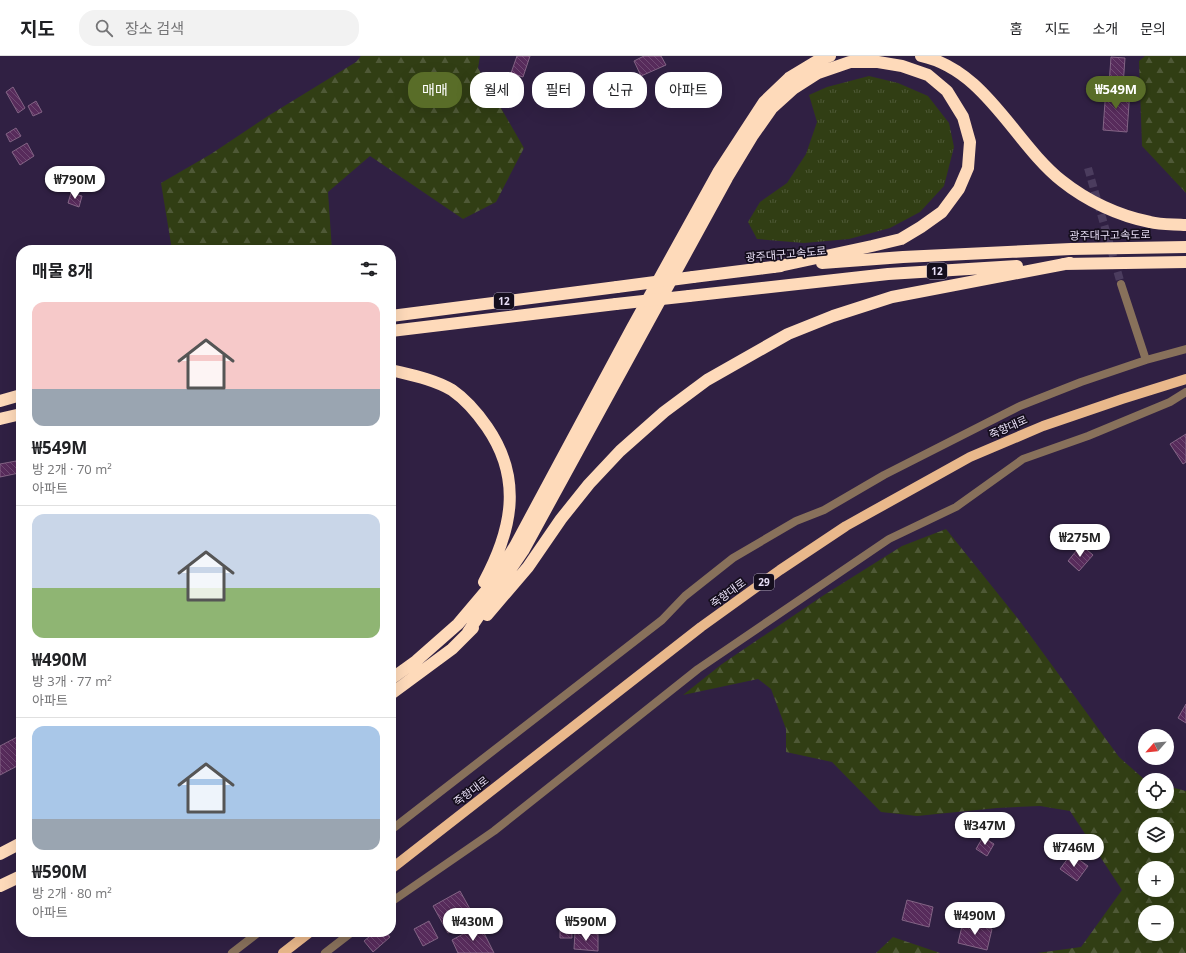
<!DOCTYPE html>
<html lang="ko">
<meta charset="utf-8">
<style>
:root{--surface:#fff;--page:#f2f2f2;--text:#202124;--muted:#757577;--line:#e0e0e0;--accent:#596d28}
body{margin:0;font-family:"Open Sans","Noto Sans KR",sans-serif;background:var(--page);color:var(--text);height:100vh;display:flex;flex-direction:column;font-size:15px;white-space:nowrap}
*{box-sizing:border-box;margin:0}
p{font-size:13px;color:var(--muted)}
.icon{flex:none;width:22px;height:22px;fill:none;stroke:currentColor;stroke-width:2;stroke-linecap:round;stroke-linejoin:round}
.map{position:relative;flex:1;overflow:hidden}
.details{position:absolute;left:16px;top:189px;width:380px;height:692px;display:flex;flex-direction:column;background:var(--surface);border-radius:16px;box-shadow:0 4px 16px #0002}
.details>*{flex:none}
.hud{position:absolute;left:408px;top:16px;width:380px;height:36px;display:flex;gap:8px}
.needle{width:26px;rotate:243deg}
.tools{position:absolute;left:1138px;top:673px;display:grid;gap:8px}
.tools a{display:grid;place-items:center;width:36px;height:36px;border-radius:50%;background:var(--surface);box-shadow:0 4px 16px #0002;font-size:20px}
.price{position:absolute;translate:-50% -34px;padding:0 9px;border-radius:14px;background:#fff;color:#222;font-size:13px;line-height:26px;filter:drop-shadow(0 1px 2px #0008)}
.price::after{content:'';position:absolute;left:50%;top:24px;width:12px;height:9px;margin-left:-6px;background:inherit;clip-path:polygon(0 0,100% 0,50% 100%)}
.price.current{background:var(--accent);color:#fff}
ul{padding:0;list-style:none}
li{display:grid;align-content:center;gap:8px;height:212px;padding:0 16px}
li+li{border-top:1px solid var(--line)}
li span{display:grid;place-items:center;height:124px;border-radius:12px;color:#555}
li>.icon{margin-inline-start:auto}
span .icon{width:72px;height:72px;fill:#fffc;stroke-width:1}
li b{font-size:17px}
h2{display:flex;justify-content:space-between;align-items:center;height:48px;padding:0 16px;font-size:17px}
.pill{padding:0 14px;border-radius:16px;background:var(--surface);box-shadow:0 4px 16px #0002;font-size:14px;line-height:36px}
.pill.current{background:var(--accent);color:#fff}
header{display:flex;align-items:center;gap:24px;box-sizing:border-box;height:56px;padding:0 20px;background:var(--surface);border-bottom:1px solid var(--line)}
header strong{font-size:19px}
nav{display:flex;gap:22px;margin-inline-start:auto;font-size:14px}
.search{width:280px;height:36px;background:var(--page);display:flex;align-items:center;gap:10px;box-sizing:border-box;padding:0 14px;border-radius:16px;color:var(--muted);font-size:15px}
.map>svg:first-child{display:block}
.grass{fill:url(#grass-tufts)}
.forest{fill:url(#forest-firs);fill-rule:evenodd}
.building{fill:url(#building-back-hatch);stroke:#836485}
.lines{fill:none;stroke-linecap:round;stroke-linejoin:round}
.minor-tunnel{stroke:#4b3c5e;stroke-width:8;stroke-dasharray:8 4;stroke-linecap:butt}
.minor{stroke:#88715b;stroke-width:8}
.primary{stroke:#e9b88b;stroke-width:10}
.motorway{stroke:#fedaba;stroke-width:12}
.motorway-bridge{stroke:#fedaba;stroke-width:12}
.labels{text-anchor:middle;stroke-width:3.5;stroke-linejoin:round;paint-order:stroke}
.shield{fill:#150e1d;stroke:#a8a0b4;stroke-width:1}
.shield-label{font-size:10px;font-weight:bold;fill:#e7def5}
.street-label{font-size:11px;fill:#e7def5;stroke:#150e1d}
</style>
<header>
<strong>지도</strong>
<div class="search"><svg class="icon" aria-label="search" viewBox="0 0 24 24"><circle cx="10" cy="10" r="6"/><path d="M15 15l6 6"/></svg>장소 검색</div>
<nav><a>홈</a><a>지도</a><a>소개</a><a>문의</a></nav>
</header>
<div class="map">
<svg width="1186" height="897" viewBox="0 0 1186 897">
<defs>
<pattern id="grass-tufts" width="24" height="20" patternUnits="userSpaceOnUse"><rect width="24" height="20" fill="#313e14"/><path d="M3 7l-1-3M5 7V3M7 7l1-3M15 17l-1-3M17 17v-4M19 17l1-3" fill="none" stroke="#4f5937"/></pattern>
<pattern id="forest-firs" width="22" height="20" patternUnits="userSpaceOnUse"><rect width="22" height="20" fill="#313e14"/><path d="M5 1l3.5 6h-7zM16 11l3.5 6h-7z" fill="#4f5937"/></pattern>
<pattern id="building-back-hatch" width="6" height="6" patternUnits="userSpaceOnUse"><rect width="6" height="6" fill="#572b5b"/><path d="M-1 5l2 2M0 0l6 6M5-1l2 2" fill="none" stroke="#6f4973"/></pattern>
</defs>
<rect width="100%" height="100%" fill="#302043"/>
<path class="grass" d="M869 20 898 27 928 40 949 67 954 91 944 130 920 156 890 172 849 183 804 187 757 183 748 166 760 146 787 127 806 98 817 66 809 39 827 31Z"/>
<path class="forest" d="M361 0H480L478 12 524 92 496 146 463 163 370 100 328 136 332 194H172L161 127 211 98 268 60 356 6Z
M1145 0H1186V137L1142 90 1139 5Z
M946 473 1019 564 1119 701 1145 724V746H1167V730L1186 735V897H1037L1081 891 1122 834 1070 755 1040 750 997 752 917 760 881 756 832 706 786 696V673L771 633 758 623 683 639 722 608 824 539 902 490ZM1145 768H1167V790H1145ZM1145 812H1167V834H1145ZM1145 856H1167V878H1145Z
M893 881 940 897H876Z"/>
<path class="building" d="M517 0H530L523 21 511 17Z
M644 0H661L666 9 641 20 634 5Z
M1111 1 1125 2 1123 30 1109 29Z
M13 31 25 52 18 57 6 36Z
M1106 32 1130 34 1127 76 1103 74Z
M36 45 42 56 33 60 28 50Z
M16 72 21 80 10 86 6 78Z
M27 87 34 100 20 109 12 96Z
M71 137 82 140 79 151 68 147Z
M1186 378V406L1183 408 1170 388Z
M16 405 19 417 0 421V408Z
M1081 489 1093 499 1079 515 1068 505Z
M1186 648V667L1178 662Z
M21 679V708L0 719V690Z
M983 781 994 788 987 800 976 793Z
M1071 798 1088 810 1077 825 1060 813Z
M460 835 475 862 448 877 433 850Z
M907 844 933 851 929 871 902 864Z
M560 857H571L572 882H560Z
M429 865 438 882 423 890 414 873Z
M963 866 992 873 987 894 958 887Z
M480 869 494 897H458L452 884Z
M375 876H386L390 881 373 896 364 885Z
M575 876 598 878V895L574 893Z"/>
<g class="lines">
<path class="minor-tunnel" d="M1088 112 1121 228"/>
<path class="minor" d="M1121 228 1146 304
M391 774 662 564 685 540 733 502 796 465 824 454 884 419 1020 350 1081 326 1146 304 1186 293
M391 846 494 775 698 613 889 483 956 451 1023 403 1088 380 1170 346 1186 336
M232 897 259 876
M325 897 352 876"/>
<path class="primary" d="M391 813 701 571 780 514 846 470 970 401 1043 370 1122 343 1186 323
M283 897 310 876"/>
<path class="motorway" d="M921 0C986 14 1014 87 1062 125 1087 145 1119 160 1150 166 1161 169 1174 168 1186 169
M822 207 903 201 1071 193 1186 191
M1063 208 1186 206
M693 221 781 210
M689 240 888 218 1017 210
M391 260 617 231
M391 275 616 248
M391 314C411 319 433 323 452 334 465 343 478 358 487 371 523 423 512 474 484 526
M0 345 21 339
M0 363 21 358
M487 559 528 511 561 463 589 428 620 395 664 356 707 324 788 278 833 260 892 241 1070 207
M468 576 523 495 727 122 753 79 772 52 793 33 818 17 850 6H878L902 10 928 19 947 35 963 61 970 86 968 112 959 133 942 156 921 171 901 183 872 190 775 211
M391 623 416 605 458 568 491 529 515 490 632 272 719 115 764 46 789 22 817 5 830 0
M391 638 452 593 473 572
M0 798 21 787
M0 830 21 820"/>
<path class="motorway-bridge" d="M617 231 693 221
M616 248 689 240"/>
</g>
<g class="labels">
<g class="shield">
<rect x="927" y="207" width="20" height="16" rx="3"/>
<rect x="494" y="237" width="20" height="16" rx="3"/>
<rect x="754" y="518" width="20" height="16" rx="3"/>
</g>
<g class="shield-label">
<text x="937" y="219">12</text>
<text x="504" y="249">12</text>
<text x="764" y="530">29</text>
</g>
<g class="street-label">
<text transform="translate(1110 179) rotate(-1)" y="4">광주대구고속도로</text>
<text transform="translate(786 198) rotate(-5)" y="4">광주대구고속도로</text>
<text transform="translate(1008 371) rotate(-24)" y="4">죽향대로</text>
<text transform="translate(728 537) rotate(-36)" y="4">죽향대로</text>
<text transform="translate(471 735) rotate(-38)" y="4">죽향대로</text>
</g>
</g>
</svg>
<div class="tools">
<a><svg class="needle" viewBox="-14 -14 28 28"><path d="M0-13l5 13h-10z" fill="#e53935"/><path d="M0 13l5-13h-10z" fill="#757577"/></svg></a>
<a><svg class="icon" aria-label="locate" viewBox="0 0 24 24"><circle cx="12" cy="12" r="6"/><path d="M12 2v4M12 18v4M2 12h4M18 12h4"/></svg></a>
<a><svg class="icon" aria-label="layers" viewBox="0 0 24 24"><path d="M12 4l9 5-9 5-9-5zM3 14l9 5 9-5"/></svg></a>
<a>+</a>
<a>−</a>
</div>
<b class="price current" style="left:1116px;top:54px">₩549M</b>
<b class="price" style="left:75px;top:144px">₩790M</b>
<b class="price" style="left:1080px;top:502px">₩275M</b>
<b class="price" style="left:985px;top:790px">₩347M</b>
<b class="price" style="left:1074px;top:812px">₩746M</b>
<b class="price" style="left:975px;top:880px">₩490M</b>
<b class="price" style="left:473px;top:886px">₩430M</b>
<b class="price" style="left:586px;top:886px">₩590M</b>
<div class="hud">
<a class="pill current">매매</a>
<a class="pill">월세</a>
<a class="pill">필터</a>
<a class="pill">신규</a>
<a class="pill">아파트</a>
</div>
<section class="details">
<h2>매물 8개<svg class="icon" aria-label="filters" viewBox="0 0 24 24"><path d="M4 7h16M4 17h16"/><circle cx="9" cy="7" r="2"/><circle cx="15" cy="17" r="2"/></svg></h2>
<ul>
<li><span style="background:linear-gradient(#f6c9c9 70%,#9aa5b1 0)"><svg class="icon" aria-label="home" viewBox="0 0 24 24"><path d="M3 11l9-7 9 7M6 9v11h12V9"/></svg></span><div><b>₩549M</b><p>방 2개 · 70 m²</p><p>아파트</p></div></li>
<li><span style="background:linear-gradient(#c9d6e8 60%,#8fb573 0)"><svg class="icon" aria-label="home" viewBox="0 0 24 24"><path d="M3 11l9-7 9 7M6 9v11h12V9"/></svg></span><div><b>₩490M</b><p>방 3개 · 77 m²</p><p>아파트</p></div></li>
<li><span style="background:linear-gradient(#a9c7e8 75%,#9aa5b1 0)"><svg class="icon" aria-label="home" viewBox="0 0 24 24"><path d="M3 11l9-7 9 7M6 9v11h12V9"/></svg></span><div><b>₩590M</b><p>방 2개 · 80 m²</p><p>아파트</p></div></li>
</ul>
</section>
</div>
